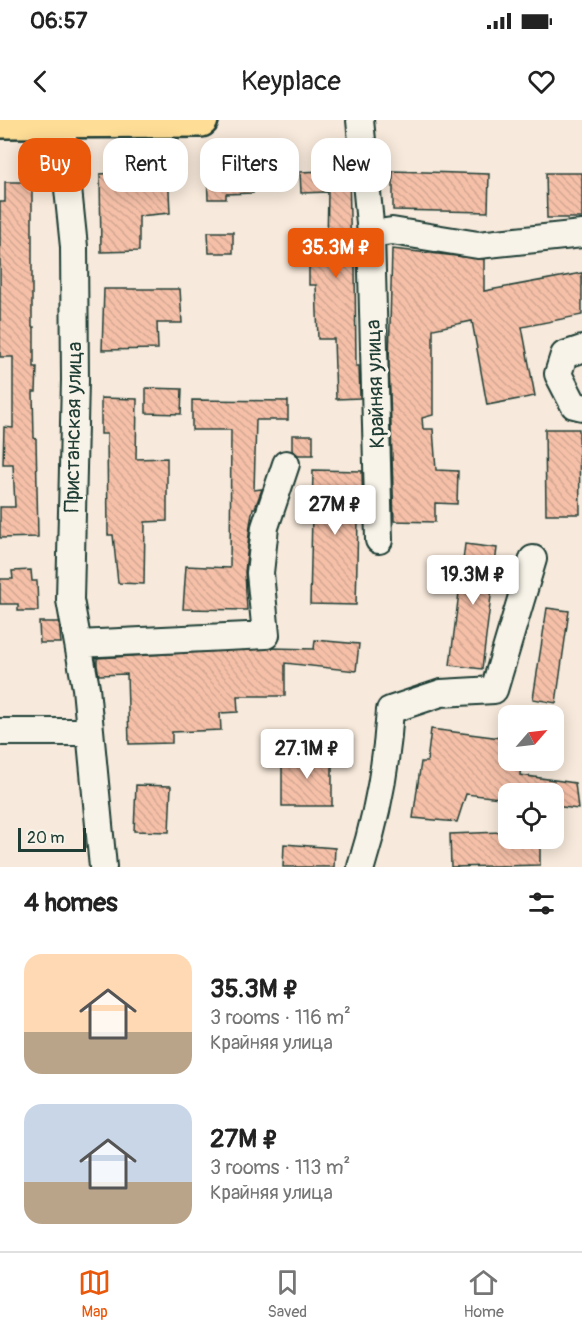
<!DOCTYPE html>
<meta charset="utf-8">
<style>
:root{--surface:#fff;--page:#f6f6f6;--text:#222;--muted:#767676;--line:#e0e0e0;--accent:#ea580c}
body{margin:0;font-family:Pangolin,sans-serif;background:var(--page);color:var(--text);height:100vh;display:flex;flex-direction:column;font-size:22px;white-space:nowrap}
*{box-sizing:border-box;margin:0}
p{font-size:20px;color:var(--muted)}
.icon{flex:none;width:33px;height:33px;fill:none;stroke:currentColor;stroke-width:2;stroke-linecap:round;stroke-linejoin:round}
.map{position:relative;height:747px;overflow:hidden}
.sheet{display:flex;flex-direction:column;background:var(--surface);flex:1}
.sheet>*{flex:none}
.guide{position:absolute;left:18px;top:18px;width:546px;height:54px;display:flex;gap:12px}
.needle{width:39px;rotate:62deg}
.fabs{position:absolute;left:498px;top:585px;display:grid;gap:12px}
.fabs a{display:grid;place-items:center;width:66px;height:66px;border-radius:12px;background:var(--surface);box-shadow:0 3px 15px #0003;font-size:30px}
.scale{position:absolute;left:18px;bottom:15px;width:68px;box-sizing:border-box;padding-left:6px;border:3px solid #1f3d34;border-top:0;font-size:16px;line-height:21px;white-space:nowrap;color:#1f3d34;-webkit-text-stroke:4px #f7f3e8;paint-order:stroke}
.price{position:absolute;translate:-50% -51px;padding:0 14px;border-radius:6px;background:#fff;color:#222;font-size:20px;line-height:39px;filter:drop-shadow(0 2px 3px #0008)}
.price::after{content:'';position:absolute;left:50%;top:36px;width:18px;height:14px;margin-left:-9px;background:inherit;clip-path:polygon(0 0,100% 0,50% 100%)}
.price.on{background:var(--accent);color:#fff}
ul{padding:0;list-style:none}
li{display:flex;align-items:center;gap:18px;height:150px;padding:0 24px}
li span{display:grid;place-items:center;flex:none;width:168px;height:120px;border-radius:18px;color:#555}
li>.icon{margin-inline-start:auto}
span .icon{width:72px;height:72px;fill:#fffc;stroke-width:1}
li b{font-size:26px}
h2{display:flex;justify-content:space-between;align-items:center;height:72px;padding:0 24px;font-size:26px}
.pill{padding:0 21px;border-radius:18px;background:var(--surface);box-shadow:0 3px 15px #0003;font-size:21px;line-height:54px}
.pill.on{background:var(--accent);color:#fff}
.status{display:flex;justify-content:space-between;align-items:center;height:42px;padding:0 30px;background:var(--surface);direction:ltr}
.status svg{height:16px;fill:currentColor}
header{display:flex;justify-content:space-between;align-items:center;height:78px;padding:0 24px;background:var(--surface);font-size:27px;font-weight:600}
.dock{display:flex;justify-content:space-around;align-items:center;height:84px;border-top:2px solid var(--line);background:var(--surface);font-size:16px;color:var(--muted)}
.dock a{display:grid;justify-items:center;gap:3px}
.dock .on{color:var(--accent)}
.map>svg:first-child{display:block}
.building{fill:url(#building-back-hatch);stroke:#1f3d34;stroke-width:1.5}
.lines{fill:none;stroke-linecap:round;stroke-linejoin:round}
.minor-casing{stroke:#1f3d34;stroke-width:30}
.major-casing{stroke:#1f3d34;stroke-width:38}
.minor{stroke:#f7f3e8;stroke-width:26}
.major{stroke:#fedd96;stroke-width:33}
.labels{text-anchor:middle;stroke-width:6;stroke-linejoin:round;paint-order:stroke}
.street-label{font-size:21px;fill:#1f3d34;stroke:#f7f3e8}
</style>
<div class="status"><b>06:57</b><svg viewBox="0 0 49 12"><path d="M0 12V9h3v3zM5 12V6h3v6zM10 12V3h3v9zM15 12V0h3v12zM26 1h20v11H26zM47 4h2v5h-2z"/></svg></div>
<header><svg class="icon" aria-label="back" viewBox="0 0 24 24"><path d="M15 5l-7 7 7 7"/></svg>Keyplace<svg class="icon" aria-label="heart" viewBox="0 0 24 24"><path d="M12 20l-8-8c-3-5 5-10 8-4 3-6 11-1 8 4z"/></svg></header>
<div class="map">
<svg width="582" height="747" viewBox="0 0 582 747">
<defs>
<pattern id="building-back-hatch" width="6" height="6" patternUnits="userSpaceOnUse" patternTransform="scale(1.5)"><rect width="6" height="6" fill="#f6c0a8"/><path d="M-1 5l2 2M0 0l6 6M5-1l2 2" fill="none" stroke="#d2a691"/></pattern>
</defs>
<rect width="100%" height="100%" fill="#f7e9db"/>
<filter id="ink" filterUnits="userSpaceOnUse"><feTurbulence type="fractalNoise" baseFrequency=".0167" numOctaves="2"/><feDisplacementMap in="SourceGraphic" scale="12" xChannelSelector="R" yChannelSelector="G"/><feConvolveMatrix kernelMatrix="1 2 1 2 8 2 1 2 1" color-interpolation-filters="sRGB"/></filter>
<g filter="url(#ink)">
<path class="building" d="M168 50 170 93 139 96V131L101 132 100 54Z
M252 50 253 73 226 74V79H208L207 51Z
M349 50 351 145H355L356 246H359L360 278 336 279 334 219H318L316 165H309V144H322L323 123H327L328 72 301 73 300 52Z
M393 51 489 54 488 92 393 90Z
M546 53H582V98H547Z
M5 62H32V207H34V247H37L36 272H33L34 318 36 319 38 417 0 418V387H15L13 344H3L4 307 13 308V237H0V82H5Z
M208 112H233V133H209Z
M392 129 484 139V171L582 153V195L522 207 535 276 487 285 472 201 433 209V295L422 298 423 309H433L436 350 458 351 457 384 435 383V402L394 401 389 242Z
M104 169H180L182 203H157L158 229 102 230Z
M146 268 182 269 181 294 146 293Z
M101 278 137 279 136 339 167 338V401L145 402 144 464 118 463 113 415H108L107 314H101Z
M192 280 288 281V300H256L254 370 262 369 255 388H253L250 405 245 452 247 490 183 489 186 446 230 448 231 310H192Z
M545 309H579L580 394H546Z
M292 315H313V335H298L292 330Z
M313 350 362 351 363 401 358 400 356 485 310 484Z
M465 424 497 428 482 549 450 545Z
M31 450 32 461H37L38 491H18V484H0V459H13L12 451Z
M547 488 569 491 556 583 533 579Z
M39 502H59L61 523H40Z
M315 520 359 524 356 551 285 543V576H237L238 592 220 593 221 610 172 612V623L129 624 127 554 99 555 97 546V538L272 528 314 529Z
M431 609 508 619V640H521L520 655 575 663 578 689 554 686V674H508V679L466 674 457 702 413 698 421 642H427Z
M282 634H332V686H282Z
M136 665 171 666 169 712 134 711Z
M501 712V718H540V745L451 747 450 714Z
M284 724 335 728 334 747H283Z"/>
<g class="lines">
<g class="minor-casing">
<path id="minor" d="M360 0 371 114 379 420
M61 1 74 127 75 260 70 480 86 568 103 747
M371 114 392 111 478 125 582 114
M582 229 564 235 558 254 574 285 582 287
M78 524 266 515 260 453 265 407 286 344
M0 612H89
M361 747C377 696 387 643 390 590L441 573 494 570 533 439"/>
</g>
<g class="major-casing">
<path id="major" d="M0 1 201 0"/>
</g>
<use href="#minor" class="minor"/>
<use href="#major" class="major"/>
</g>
</g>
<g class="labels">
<g class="street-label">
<text transform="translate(375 264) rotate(-92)" y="7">Крайняя улица</text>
<text transform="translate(73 307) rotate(-89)" y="7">Пристанская улица</text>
</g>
</g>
</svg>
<div class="fabs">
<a><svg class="needle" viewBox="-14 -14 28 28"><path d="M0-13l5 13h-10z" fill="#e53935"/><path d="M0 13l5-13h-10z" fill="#767676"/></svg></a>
<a><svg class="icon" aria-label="locate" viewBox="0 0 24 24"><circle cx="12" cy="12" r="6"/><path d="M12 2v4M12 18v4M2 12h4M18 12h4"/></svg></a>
</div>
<div class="scale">20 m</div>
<b class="price on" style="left:336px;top:159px">35.3M ₽</b>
<b class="price" style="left:335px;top:416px">27M ₽</b>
<b class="price" style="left:473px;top:486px">19.3M ₽</b>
<b class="price" style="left:307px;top:660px">27.1M ₽</b>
<div class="guide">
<a class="pill on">Buy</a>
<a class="pill">Rent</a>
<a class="pill">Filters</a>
<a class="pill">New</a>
</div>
</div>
<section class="sheet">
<h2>4 homes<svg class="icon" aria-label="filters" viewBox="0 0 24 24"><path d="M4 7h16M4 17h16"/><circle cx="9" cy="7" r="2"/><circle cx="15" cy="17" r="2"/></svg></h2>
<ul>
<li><span style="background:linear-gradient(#ffd9b3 65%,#b9a48a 0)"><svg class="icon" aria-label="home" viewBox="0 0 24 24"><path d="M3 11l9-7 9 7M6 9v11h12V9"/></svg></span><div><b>35.3M ₽</b><p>3 rooms · 116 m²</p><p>Крайняя улица</p></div></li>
<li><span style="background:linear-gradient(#c9d6e8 65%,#b9a48a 0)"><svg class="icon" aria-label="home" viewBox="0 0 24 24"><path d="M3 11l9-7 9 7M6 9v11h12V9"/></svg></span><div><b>27M ₽</b><p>3 rooms · 113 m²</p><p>Крайняя улица</p></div></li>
</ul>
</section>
<nav class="dock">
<a class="on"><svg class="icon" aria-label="map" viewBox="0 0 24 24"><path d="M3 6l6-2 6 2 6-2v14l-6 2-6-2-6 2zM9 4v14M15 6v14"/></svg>Map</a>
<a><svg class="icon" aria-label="saved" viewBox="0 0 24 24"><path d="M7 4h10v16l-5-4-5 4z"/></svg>Saved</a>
<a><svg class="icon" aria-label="home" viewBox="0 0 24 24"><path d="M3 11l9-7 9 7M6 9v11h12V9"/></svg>Home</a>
</nav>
